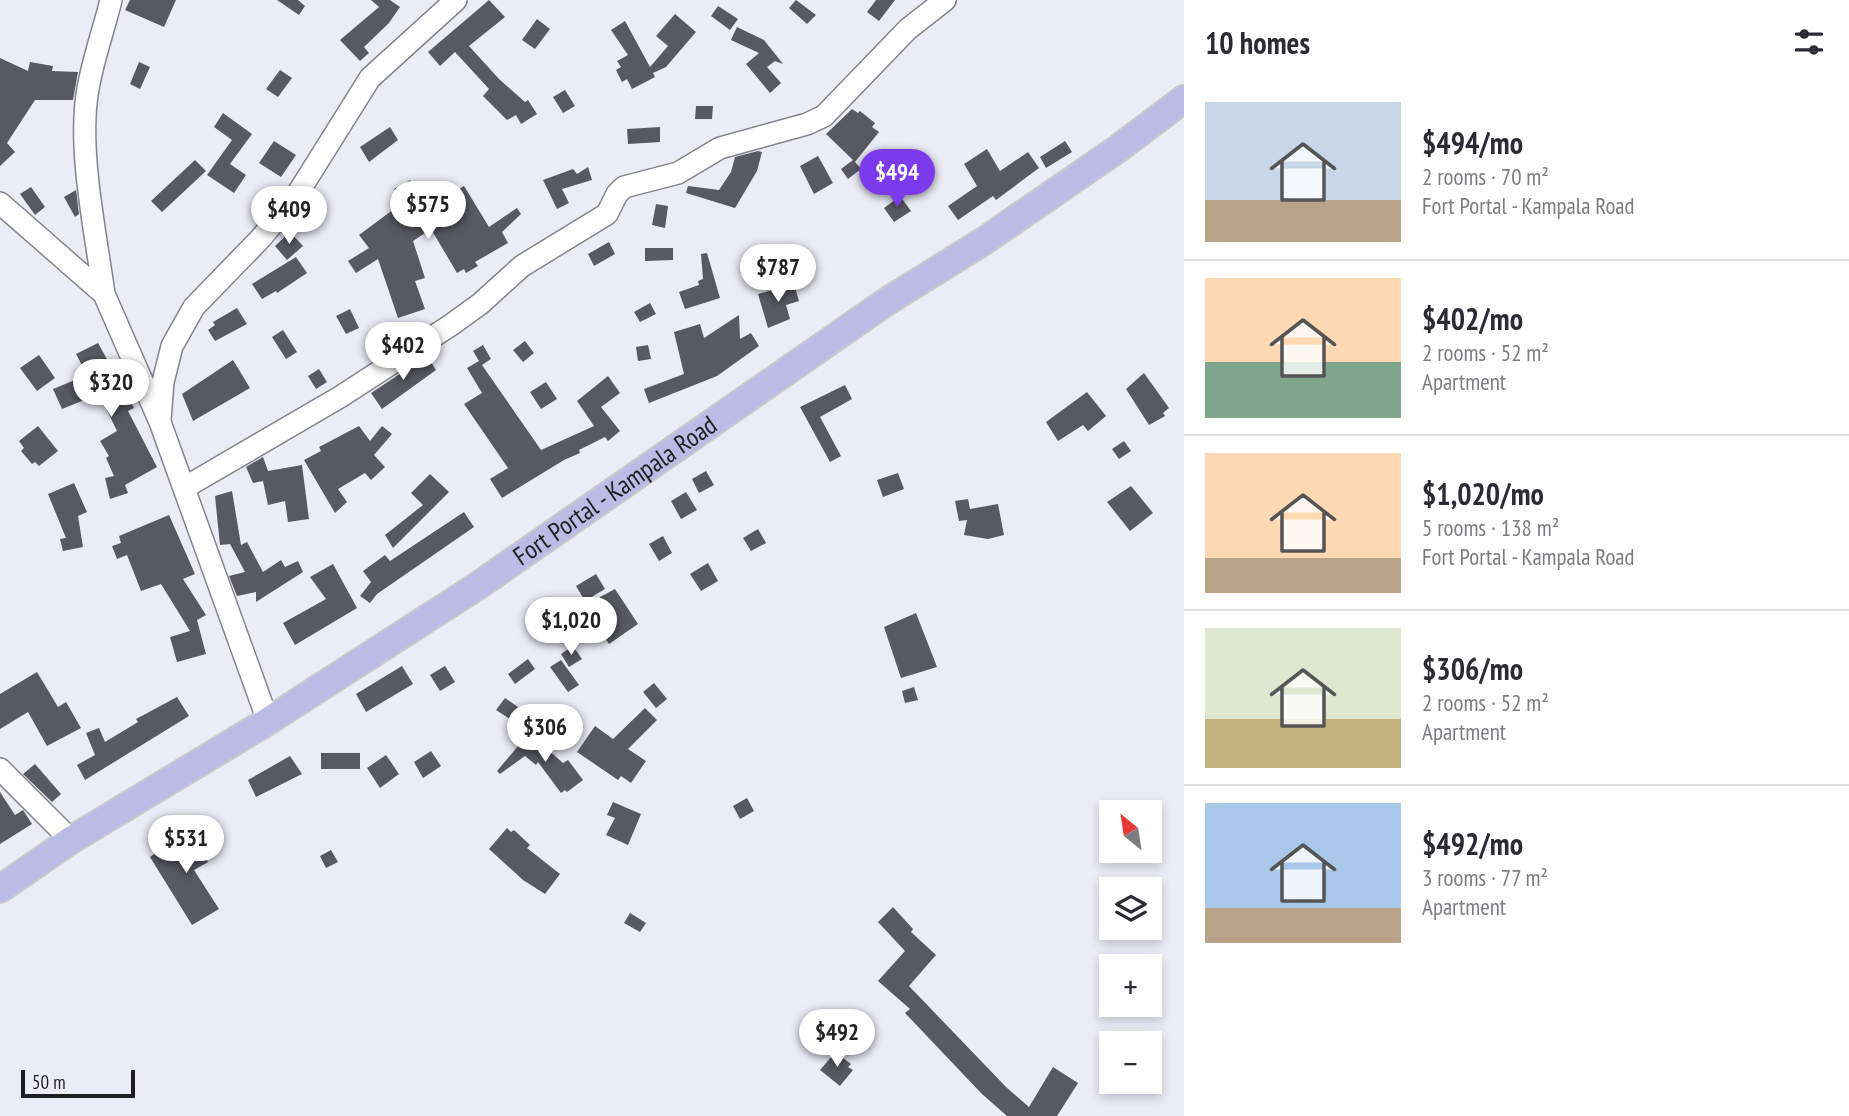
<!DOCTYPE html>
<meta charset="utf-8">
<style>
:root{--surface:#fff;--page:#f7f7f7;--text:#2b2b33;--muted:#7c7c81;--line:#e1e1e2;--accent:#7c3aed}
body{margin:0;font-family:"PT Sans Narrow",sans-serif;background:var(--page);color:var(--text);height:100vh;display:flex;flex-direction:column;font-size:26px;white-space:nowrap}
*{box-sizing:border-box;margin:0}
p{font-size:23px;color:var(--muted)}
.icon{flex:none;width:38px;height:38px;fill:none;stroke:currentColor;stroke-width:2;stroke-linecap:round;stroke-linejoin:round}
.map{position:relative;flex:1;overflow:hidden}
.panel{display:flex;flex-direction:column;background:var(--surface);width:665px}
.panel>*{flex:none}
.needle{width:46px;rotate:330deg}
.controls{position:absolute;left:1099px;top:800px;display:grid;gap:14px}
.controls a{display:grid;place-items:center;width:63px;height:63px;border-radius:0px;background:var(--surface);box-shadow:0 4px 10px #0003;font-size:35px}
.scale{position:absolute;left:21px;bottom:18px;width:114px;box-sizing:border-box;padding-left:7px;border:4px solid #1e1e22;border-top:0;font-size:19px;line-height:24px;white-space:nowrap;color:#1e1e22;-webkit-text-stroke:5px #ebecf6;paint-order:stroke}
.price{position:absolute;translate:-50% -60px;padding:0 16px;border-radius:24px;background:#fff;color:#222;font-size:23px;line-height:46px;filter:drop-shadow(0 2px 4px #0008)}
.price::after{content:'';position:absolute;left:50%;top:42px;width:21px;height:16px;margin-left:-10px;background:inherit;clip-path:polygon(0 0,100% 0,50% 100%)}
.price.selected{background:var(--accent);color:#fff}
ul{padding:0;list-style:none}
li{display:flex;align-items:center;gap:21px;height:175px;padding:0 21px}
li+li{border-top:2px solid var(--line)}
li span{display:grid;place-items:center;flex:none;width:196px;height:140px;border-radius:0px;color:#555}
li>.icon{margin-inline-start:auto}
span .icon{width:84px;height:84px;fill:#fffc;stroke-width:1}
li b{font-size:30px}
h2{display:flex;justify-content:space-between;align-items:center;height:84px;padding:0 21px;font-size:30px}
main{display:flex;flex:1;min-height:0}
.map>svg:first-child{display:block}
.building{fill:#585961}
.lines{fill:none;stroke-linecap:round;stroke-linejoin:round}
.minor-casing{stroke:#83838c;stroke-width:24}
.major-casing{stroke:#c9c9ca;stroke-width:30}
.minor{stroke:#fff;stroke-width:21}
.major{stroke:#babce5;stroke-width:26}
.labels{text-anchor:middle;stroke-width:7;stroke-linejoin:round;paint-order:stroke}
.street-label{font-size:26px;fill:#1e1e22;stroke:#ebecf6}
</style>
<main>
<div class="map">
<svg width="1184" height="1116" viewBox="0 0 1184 1116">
<rect width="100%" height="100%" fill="#ebecf6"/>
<path class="building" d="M130 0H176L164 27 125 10Z
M277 0H298L305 6 299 15Z
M371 0H390L400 7 389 23 364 47 369 53 360 61 340 40 379 7Z
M489 0 505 17 469 46 499 79 525 102 528 100 537 114 521 124 516 115 507 120 483 96 489 89 455 52 440 66 428 52Z
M796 0 816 15 807 24 789 8Z
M876 0H895L879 21 867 12Z
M718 6 738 19 730 30 711 16Z
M675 14 696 32 666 67 653 73 655 77 632 89 627 79 622 82 616 70 621 67 617 61 628 55 611 30 625 21 650 67 668 46 656 36Z
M537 19 550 29 535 49 522 40Z
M737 27 764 40 783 64 775 61 767 67 781 83 770 93 746 64 759 53 731 40Z
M0 58 28 71 30 62 53 66 52 71 78 72 73 100H35L7 143 15 152 0 166Z
M139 62 150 67 140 89 130 84Z
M280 70 292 78 278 97 266 89Z
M565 90 575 106 563 113 553 97Z
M696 106H713L712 119H695Z
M852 109 858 113 860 111 875 123 872 127 879 132 855 162 861 169 848 179 841 169 853 160 826 134Z
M223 113 252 134 230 164 246 175 234 193 207 175 232 140 214 127Z
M390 127 398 140 369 162 360 147Z
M660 127V142L628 144 627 129Z
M274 141 296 155 281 177 259 163Z
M1065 141 1072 152 1046 168 1040 157Z
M987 149 1000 171 1028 152 1039 168 996 200 993 196 958 220 948 206 977 186 964 164Z
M758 151 762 152 757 171 735 208 686 193 688 186 719 190 731 172 735 157Z
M818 156 833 183 814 194 800 166Z
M195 160 206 171 162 212 151 201Z
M588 167 592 180 562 189 569 203 557 209 543 180 573 169 577 174Z
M410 180 427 209 464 186 489 227 517 208 521 214 502 232 508 243 475 262 478 266 466 273 464 269 457 273 431 229 413 241 425 278 415 281 425 309 398 318 378 259 356 273 348 261 369 248 359 235 402 203 394 189Z
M31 187 45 207 35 215 20 194Z
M76 190 79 214 75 217 64 197Z
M900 196 911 211 894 222 884 208Z
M656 204 668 206 665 228 652 225Z
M290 232 303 246 287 260 275 246Z
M609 242 615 254 594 266 588 254Z
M790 247 795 272 782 274 777 249Z
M645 248H673V260L645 261Z
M707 253 720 298 685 309 679 292 699 285 698 281 703 279 701 254Z
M296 257 307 273 277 293 276 291 262 299 252 284Z
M794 284 799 301 786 305 790 319 768 328 758 294Z
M650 303 656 314 640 322 634 312Z
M237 308 247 324 215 341 208 330 215 325 213 322Z
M350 309 359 328 346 334 336 316Z
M739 315 740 339 751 333 759 346 717 376 649 403 644 389 684 374 674 332 700 324 704 338Z
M283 330 297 352 286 359 272 337Z
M525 341 534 353 523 362 513 350Z
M98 343 134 408 128 411 157 467 125 485 128 493 110 499 105 478 114 476 106 458 109 456 100 441 117 431 99 394 62 409 53 389 87 375 76 354Z
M483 345 491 359 482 365 541 450 594 426 577 401 608 376 620 393 601 407 620 431 608 441 605 437 579 450 580 453 564 460 502 498 490 479 508 468 464 404 482 393 467 368 479 361 473 351Z
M648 345 651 359 638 361 636 347Z
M39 355 55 378 37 391 20 368Z
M427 356 436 370 382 409 371 393Z
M233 360 250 388 193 421 182 394Z
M319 369 327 382 316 389 308 376Z
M1144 373 1169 408 1163 413 1165 416 1149 425 1126 389Z
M546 382 557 399 541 409 530 392Z
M845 385 852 399 820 417 841 456 830 462 800 407Z
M1087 392 1106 416 1088 431 1083 425 1058 441 1046 422Z
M38 426 58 451 39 466 35 462 32 464 21 451 24 448 19 441Z
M359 426 370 441 382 426 392 434 374 455 385 467 371 480 365 473 338 489 347 502 335 513 304 460 321 451 319 447Z
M1124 441 1131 451 1119 459 1112 449Z
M263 457 268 471 302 465 309 519 288 522 285 501 268 505 263 481 253 483 246 467Z
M706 471 714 485 699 493 692 479Z
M898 473 904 489 883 497 877 480Z
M430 474 449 492 393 548 385 535 423 505 411 493Z
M74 483 87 512 78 516 83 547 63 551 60 539 66 538 48 494Z
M1131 486 1153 513 1130 531 1107 502Z
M232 491 241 545 247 542 263 572 281 560 285 567 298 561 303 572 256 602V592L237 596 229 576 245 572 230 544 220 545 215 496Z
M686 492 697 510 681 519 671 501Z
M968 499 970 509 998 504 1004 535 988 539 964 535 967 520 959 521 955 501Z
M464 512 474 527 377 594 370 603 360 596 371 582 363 571 385 555 390 561Z
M169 515 195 574 183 579 206 615 197 620 206 654 177 662 170 637 190 631 161 584 141 591 127 555 117 559 112 546 121 543 119 536Z
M758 529 766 543 751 551 743 538Z
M663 536 672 553 659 561 649 544Z
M708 563 718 581 701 591 690 574Z
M333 564 357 608 295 645 283 623 326 599 310 577Z
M596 574 605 589 585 601 576 586Z
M615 589 638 624 609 644 598 628 611 619 600 597Z
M916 613 937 667 901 678 884 627Z
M573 646 582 659 569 667 561 654Z
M528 659 535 669 515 684 508 674Z
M561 660 579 685 568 692 550 667Z
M402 666 413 684 366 712 356 694Z
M445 666 455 682 440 691 430 675Z
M37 672 58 707 66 702 81 728 47 746 28 712 0 729V694Z
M654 683 667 699 656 708 643 692Z
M914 687 918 700 905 703 902 691Z
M177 697 189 716 85 780 77 765 95 755 86 733 99 728 105 742 138 722 136 719Z
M505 698 521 709 513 721 496 710Z
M645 708 657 720 628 749 646 761 631 783 621 776 618 780 577 752 595 726 613 739Z
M529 733 563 763 568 760 583 780 567 792 565 790 561 793 538 762 536 765 525 756 500 774 497 771Z
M431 751 441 766 423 778 414 762Z
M321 753H360V769H321Z
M386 755 399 774 380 788 367 768Z
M290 756 302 774 256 797 248 780Z
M35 764 61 794 52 802 23 774Z
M0 792 15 815 23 810 32 824 0 844Z
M747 798 754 811 740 819 733 806Z
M613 802 641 814 628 845 606 835 615 818 607 815Z
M195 826 204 841 199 844 208 862 194 870 219 909 192 925 150 857Z
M507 828 511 832 514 830 530 845 527 848 560 874 545 894 523 880 489 849Z
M331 850 338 862 326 868 320 856Z
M893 907 913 929 911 932 936 955 909 986 1006 1087 1029 1107 1053 1067 1078 1083 1057 1116H1007L982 1094 905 1013 910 1009 878 981 905 951 878 922Z
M630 913 646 923 640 932 624 923Z
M833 1055 837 1058 839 1055 851 1064 848 1067 853 1070 840 1086 820 1070Z"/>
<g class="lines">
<g class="minor-casing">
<path id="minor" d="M0 203 104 294 160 422 268 721
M104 294C96 234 77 148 88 89 93 59 104 29 111 0
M160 420 163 382 172 346 194 307 261 238 298 193 370 78 456 0
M184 488 340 397 451 325 480 304 522 266 607 214 617 194 624 187 678 173 720 148 807 124 824 116 908 29 945 0
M0 769 71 840"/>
</g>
<g class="major-casing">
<g id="major">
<path id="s1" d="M0 889 71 840 268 721 476 587 886 302 984 241 1119 148 1184 99"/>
</g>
</g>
<use href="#minor" class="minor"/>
<use href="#major" class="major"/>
</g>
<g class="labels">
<g class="street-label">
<text dy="9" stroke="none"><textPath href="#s1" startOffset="733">Fort Portal - Kampala Road</textPath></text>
</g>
</g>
</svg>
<div class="controls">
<a><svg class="needle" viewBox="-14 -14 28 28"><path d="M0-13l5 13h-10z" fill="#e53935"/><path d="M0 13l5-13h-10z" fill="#7c7c81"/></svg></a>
<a><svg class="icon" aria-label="layers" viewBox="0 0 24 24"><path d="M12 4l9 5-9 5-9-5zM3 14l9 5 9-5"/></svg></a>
<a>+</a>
<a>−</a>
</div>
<div class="scale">50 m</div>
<b class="price selected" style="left:897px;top:209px">$494</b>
<b class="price" style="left:428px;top:241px">$575</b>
<b class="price" style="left:289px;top:246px">$409</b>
<b class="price" style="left:778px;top:304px">$787</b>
<b class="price" style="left:403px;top:382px">$402</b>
<b class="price" style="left:111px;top:419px">$320</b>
<b class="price" style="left:571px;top:657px">$1,020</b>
<b class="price" style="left:545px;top:764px">$306</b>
<b class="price" style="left:186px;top:875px">$531</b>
<b class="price" style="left:837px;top:1069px">$492</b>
</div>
<section class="panel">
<h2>10 homes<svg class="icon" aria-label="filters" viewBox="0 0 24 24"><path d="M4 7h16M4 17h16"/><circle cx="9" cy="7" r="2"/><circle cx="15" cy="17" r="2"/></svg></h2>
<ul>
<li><span style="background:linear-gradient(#c9d6e8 70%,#b9a48a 0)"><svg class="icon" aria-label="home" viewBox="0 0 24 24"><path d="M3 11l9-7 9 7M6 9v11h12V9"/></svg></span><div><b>$494/mo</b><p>2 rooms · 70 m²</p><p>Fort Portal - Kampala Road</p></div></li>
<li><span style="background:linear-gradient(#ffd9b3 60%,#7fa58c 0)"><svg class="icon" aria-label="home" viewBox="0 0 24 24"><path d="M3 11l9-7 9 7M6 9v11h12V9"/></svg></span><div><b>$402/mo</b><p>2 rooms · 52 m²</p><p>Apartment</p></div></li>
<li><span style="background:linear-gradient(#ffd9b3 75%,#b9a48a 0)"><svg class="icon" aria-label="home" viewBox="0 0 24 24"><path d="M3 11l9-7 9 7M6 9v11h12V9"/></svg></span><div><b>$1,020/mo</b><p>5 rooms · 138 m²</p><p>Fort Portal - Kampala Road</p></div></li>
<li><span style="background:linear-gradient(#dfe7d0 65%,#c2b280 0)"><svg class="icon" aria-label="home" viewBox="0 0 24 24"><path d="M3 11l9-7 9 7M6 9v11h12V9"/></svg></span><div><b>$306/mo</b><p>2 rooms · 52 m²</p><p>Apartment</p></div></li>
<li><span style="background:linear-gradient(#a9c7e8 75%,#b9a48a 0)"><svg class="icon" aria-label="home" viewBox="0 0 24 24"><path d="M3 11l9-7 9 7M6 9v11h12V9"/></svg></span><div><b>$492/mo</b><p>3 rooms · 77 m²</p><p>Apartment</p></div></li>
</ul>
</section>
</main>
